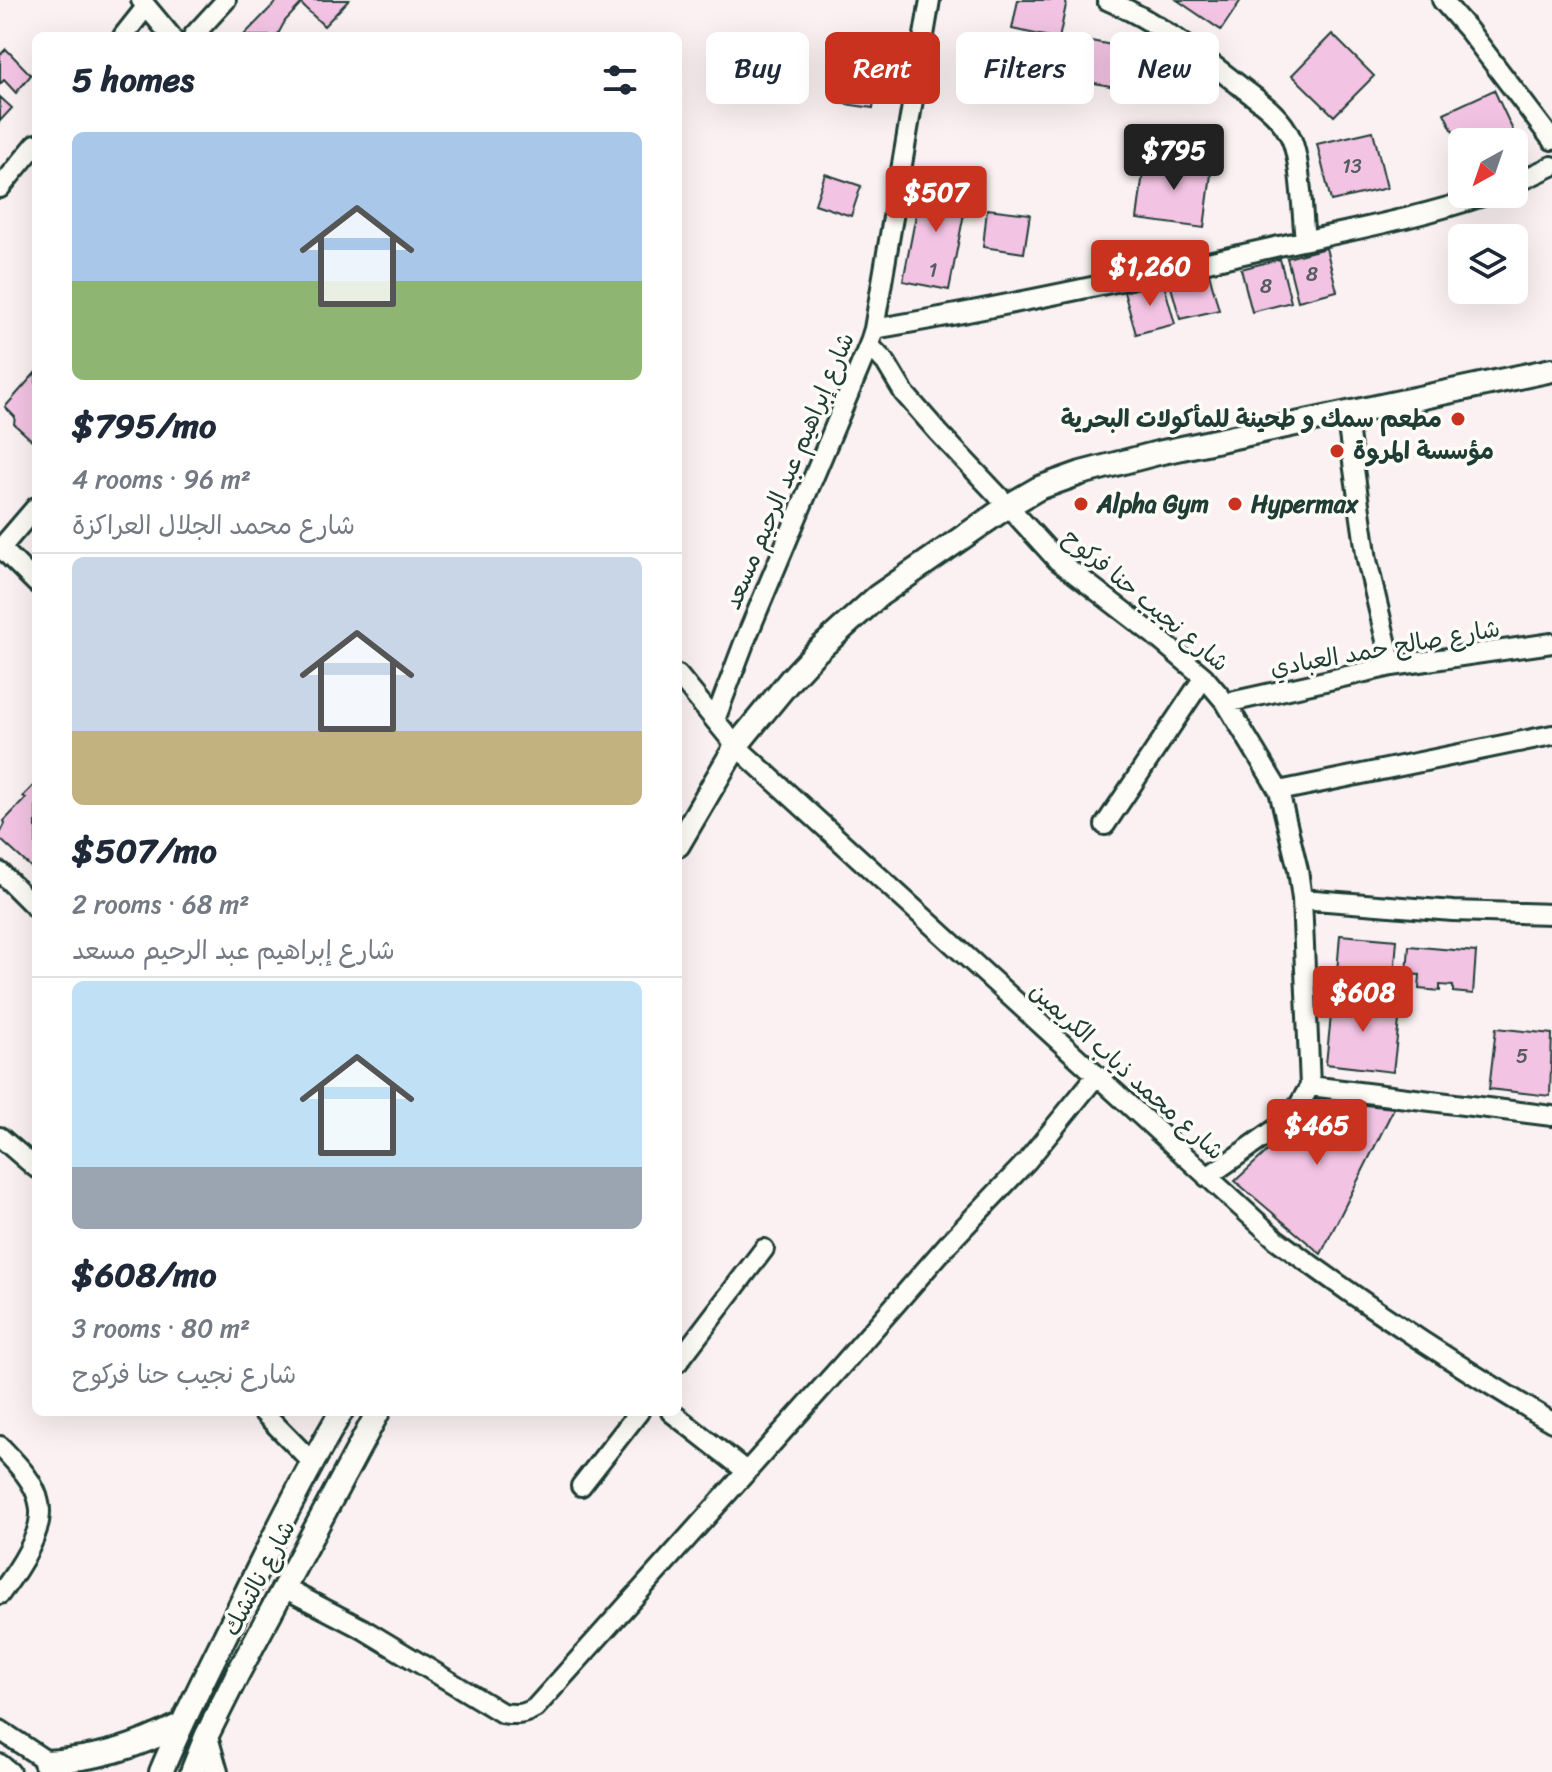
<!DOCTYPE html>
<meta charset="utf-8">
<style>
:root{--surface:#fff;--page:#f6f6f7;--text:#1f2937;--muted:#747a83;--line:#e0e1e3;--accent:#c8321e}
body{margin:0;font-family:Sriracha,"Playpen Sans Arabic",sans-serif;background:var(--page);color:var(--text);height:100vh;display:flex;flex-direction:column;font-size:30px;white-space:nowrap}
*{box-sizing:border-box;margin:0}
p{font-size:26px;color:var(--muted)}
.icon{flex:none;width:44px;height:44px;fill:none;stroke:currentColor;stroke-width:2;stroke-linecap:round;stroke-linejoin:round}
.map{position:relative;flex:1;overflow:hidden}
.details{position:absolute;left:32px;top:32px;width:650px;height:1384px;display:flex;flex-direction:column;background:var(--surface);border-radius:12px;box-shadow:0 8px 32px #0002}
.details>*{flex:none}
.banner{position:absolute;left:706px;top:32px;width:726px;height:72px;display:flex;gap:16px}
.needle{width:52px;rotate:220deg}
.fabs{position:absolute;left:1448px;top:128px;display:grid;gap:16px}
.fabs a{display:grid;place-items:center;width:80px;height:80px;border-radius:12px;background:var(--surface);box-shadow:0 8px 32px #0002;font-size:40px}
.price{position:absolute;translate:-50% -68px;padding:0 18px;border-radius:8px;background:var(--accent);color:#fff;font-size:26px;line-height:52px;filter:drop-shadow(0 2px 4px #0008)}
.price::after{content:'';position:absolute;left:50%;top:48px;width:24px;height:18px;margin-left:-12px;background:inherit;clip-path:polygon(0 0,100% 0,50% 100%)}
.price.on{background:#222;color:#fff}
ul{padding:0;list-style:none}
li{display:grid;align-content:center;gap:16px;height:424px;padding:0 40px}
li+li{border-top:2px solid var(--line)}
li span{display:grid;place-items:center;height:248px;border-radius:12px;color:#555}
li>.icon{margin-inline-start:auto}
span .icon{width:144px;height:144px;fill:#fffc;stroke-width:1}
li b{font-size:34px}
h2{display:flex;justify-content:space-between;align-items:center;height:96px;padding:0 40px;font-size:34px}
.tag{padding:0 28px;border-radius:12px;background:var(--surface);box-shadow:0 8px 32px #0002;font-size:28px;line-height:72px}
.tag.on{background:var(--accent);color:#fff}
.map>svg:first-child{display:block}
.building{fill:#f3c3e3;stroke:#1f3d34;stroke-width:2}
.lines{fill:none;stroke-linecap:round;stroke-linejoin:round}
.minor-casing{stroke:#1f3d34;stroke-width:24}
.major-casing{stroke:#1f3d34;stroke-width:28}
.minor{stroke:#fdfcf7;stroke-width:18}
.major{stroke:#fdfcf7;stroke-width:22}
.poi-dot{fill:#c8321e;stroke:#fdfcf7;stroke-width:3}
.labels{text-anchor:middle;stroke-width:7;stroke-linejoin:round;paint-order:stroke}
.number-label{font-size:20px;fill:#545e60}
.poi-label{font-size:24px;font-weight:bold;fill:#1f3d34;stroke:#fdfcf7;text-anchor:start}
.street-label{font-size:24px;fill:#1f3d34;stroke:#fdfcf7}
</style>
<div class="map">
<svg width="1552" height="1772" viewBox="0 0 1552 1772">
<rect width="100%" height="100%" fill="#fbf1f3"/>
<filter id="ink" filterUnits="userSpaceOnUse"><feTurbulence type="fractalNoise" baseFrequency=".0125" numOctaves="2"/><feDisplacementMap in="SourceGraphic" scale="16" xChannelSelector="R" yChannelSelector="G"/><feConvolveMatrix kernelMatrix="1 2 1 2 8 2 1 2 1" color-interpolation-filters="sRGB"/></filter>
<g filter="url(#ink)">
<path class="building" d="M278 0H349L324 26 301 4 285 21 277 36H243Z
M1018 0H1067L1059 39 1012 29Z
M1177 0H1241L1221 30Z
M1332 34 1374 76 1334 116 1292 75Z
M1091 41 1138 50 1131 90 1084 81Z
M6 49 31 75 16 93 4 80 0 84V55Z
M841 76 877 81 873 108 838 103Z
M1494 90 1518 141 1514 142H1462V150L1444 113Z
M0 97 12 108 0 121Z
M1373 131 1387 188 1331 201 1317 144Z
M1145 157 1212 166 1204 228 1137 219Z
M825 174 861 186 851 216 815 204Z
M923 179 969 188 949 290 903 281Z
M987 209 1030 214 1024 253 983 247Z
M1326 248 1337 291 1298 301 1287 258Z
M1280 259 1291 302 1252 312 1241 269Z
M1207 266 1219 310 1180 319 1168 276Z
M1163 281 1175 324 1136 334 1124 292Z
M36 372V444L14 424 15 417 5 407Z
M36 783V865L33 869 0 839V834L5 824 4 821 26 798 23 796Z
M1340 935 1397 940 1393 989 1336 984Z
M1409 946 1476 952 1473 994 1453 992V986L1440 985V991L1419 989 1420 975 1407 974Z
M1333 996 1401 1004 1393 1072 1326 1064Z
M1496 1028 1552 1034 1550 1096 1489 1089Z
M1316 1100 1394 1108 1321 1254 1235 1181 1285 1135Z"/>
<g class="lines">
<g class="minor-casing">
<path id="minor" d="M141 0 171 36
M1107 0C1156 21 1198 53 1240 86 1259 101 1281 115 1291 138 1301 160 1302 214 1305 240
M1442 0 1469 31 1552 140
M123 36 146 7
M193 36 226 0
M1514 184 1552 166
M0 188 36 144
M874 329C1009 306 1142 277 1275 247 1347 231 1419 218 1489 194
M869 345 886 363 904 393 939 433 1008 506 1057 560 1153 634 1204 677 1226 703 1279 791 1298 870 1302 899 1310 1086 1299 1105 1284 1123 1207 1177
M1346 413 1367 560 1392 666
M0 547 36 583
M0 549 36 507
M678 675 736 746 1277 1240C1366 1306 1457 1366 1552 1422
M1226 703 1392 666 1552 643
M715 720 744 643 869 345 874 329 930 0
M1279 791 1552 735
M1105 825 1204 677
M0 872 36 908
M1302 899 1453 911 1552 914
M1310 1086 1552 1116
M0 1137 36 1168
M678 1362 764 1249
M263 1412 312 1462
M671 1412 746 1471
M0 1446C15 1462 35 1481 39 1503 46 1531 16 1573 0 1594
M581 1486 639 1412
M284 1588 363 1629 502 1713C516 1715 523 1715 535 1708L844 1363 949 1243 1027 1161 1097 1075
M0 1730 63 1772
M0 1764 10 1772"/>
</g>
<g class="major-casing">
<path id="major" d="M678 845 736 746 791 679 815 653 878 596 1008 506 1039 488 1081 473 1158 453 1552 370
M206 1737 216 1772
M45 1762C96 1759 135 1748 180 1725
M161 1772C183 1719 209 1669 234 1618 268 1548 302 1479 341 1412
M192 1772 206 1737 237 1675 378 1412"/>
</g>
<use href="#minor" class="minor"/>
<use href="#major" class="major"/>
</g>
</g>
<g class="poi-dot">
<circle cx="1458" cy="419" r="8"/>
<circle cx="1337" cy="451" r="8"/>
<circle cx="1081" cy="504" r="8"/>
<circle cx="1235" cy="504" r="8"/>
</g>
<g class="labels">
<g class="number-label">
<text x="1352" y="173">13</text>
<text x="933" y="277">1</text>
<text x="1312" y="281">8</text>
<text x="1266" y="293">8</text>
<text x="1522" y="1063">5</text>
</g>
<g class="poi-label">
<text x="1442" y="427" text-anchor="end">مطعم سمك و طحينة للمأكولات البحرية</text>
<text x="1353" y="459">مؤسسة المروة</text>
<text x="1097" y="512">Alpha Gym</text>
<text x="1251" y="512">Hypermax</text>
</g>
<g class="street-label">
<text transform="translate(789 471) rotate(-67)" y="8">شارع إبراهيم عبد الرحيم مسعد</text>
<text transform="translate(1146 600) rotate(40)" y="8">شارع نجيب حنا فركوح</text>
<text transform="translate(1385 648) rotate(-10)" y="8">شارع صالح حمد العبادي</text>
<text transform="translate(1127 1071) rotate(42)" y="8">شارع محمد ذياب الكريمين</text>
<text transform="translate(259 1578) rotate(-62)" y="8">شارع نالتشك</text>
</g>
</g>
</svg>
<div class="fabs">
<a><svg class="needle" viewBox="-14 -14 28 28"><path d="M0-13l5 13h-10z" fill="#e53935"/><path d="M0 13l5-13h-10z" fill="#747a83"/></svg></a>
<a><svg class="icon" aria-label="layers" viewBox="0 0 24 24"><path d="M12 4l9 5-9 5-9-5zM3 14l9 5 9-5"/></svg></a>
</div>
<b class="price on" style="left:1174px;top:192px">$795</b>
<b class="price" style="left:936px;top:234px">$507</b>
<b class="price" style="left:1150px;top:308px">$1,260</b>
<b class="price" style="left:1363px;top:1034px">$608</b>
<b class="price" style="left:1317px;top:1167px">$465</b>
<div class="banner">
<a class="tag">Buy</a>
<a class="tag on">Rent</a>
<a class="tag">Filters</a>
<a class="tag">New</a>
</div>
<section class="details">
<h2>5 homes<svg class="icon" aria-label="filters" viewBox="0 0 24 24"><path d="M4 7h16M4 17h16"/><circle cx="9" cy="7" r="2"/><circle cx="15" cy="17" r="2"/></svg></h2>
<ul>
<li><span style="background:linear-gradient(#a9c7e8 60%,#8fb573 0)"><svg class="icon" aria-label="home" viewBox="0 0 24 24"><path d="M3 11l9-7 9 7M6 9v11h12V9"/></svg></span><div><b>$795/mo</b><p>4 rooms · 96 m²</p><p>شارع محمد الجلال العراكزة</p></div></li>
<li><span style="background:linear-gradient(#c9d6e8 70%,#c2b280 0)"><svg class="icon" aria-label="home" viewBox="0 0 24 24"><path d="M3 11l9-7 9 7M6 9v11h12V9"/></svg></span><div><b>$507/mo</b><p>2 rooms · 68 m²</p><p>شارع إبراهيم عبد الرحيم مسعد</p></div></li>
<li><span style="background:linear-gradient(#bfe0f5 75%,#9aa5b1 0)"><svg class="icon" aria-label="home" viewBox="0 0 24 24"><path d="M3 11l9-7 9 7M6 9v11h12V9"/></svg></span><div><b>$608/mo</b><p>3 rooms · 80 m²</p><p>شارع نجيب حنا فركوح</p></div></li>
</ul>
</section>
</div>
